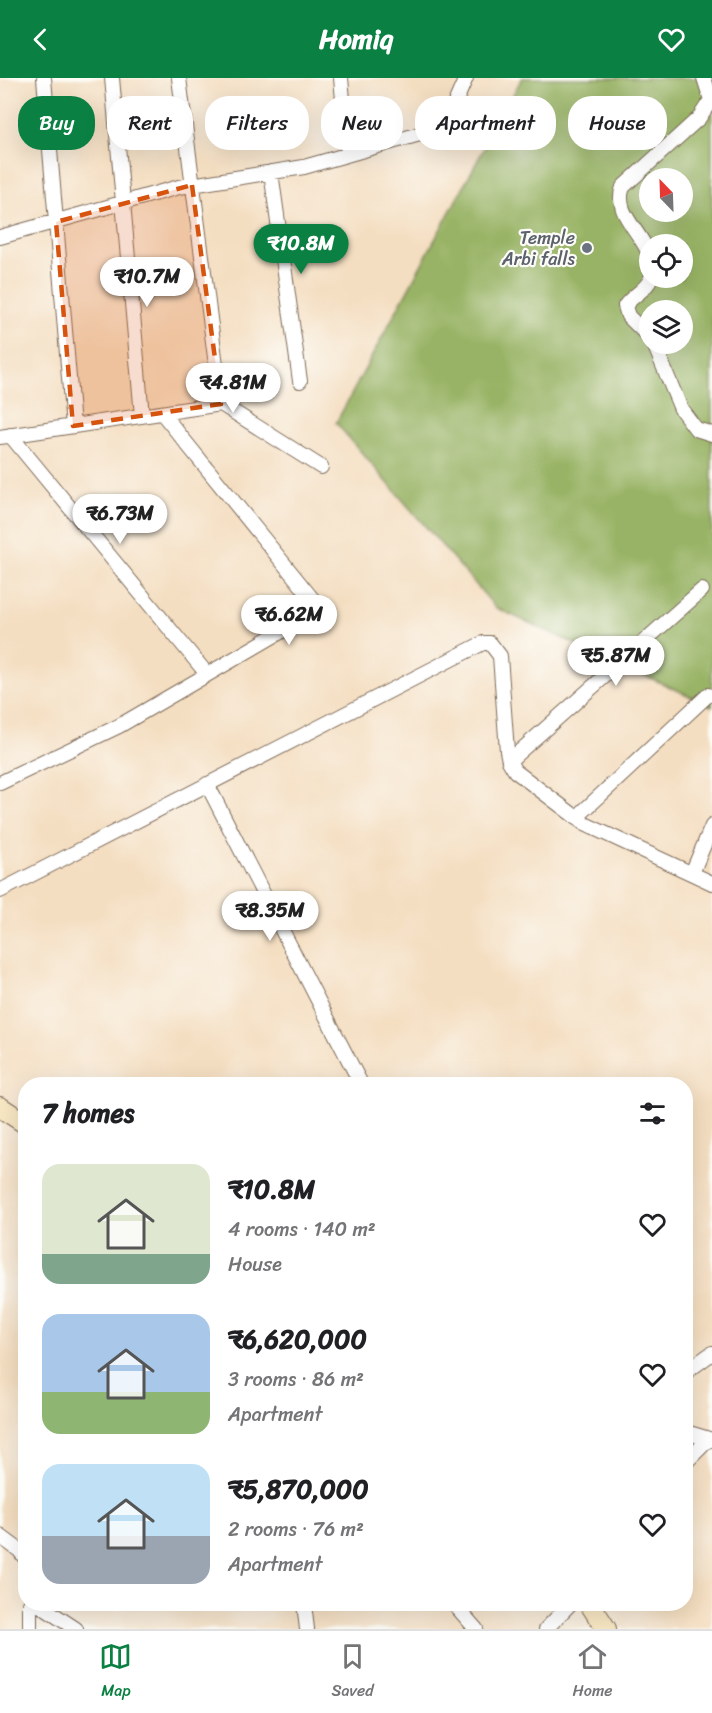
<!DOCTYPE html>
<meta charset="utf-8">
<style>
:root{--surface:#fff;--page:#f6f6f6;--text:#202124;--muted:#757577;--line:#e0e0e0;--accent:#0b8043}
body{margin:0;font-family:Sriracha,sans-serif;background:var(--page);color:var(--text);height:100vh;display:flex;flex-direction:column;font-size:22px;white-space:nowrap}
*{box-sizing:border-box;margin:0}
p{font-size:20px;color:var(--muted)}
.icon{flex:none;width:33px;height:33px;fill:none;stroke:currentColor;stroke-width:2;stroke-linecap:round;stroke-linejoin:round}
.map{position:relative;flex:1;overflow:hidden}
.details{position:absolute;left:18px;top:999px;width:675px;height:534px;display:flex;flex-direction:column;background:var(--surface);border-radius:24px;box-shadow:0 6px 24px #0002}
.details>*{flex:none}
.hud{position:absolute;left:18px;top:18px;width:676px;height:54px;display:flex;gap:12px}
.needle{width:39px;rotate:337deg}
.fabs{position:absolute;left:639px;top:90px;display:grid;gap:12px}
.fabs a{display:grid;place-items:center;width:54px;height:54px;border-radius:50%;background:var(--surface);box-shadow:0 6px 24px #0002;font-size:30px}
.price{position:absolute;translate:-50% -51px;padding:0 14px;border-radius:21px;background:#fff;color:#222;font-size:20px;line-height:39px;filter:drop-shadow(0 2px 3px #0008)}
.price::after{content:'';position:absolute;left:50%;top:36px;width:18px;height:14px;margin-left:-9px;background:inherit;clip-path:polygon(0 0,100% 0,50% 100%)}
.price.active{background:var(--accent);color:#fff}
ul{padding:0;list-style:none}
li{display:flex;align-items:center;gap:18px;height:150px;padding:0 24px}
li span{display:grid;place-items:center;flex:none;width:168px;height:120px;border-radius:18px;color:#555}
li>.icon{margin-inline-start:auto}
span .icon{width:72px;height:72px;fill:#fffc;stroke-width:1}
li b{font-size:26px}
h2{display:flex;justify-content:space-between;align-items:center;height:72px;padding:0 24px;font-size:26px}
.pill{padding:0 21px;border-radius:24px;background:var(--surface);box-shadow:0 6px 24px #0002;font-size:21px;line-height:54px}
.pill.active{background:var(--accent);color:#fff}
header{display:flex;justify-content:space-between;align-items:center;height:78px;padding:0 24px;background:var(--accent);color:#fff;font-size:27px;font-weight:700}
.dock{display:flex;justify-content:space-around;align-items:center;height:84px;border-top:2px solid var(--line);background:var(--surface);font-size:16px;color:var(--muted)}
.dock a{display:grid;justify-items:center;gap:3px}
.dock .active{color:var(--accent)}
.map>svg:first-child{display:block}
.forest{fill:#98b365;stroke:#6a6e42;stroke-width:1.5;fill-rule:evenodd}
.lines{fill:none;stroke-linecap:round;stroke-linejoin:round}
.street-casing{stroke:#7c6957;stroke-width:16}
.secondary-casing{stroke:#7c6957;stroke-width:22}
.street{stroke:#fff;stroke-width:14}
.secondary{stroke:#f8e7c3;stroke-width:20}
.marked{fill:#d7540e;fill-opacity:0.2;stroke:#d7540e;stroke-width:4.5;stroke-dasharray:12 8;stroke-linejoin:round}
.worship-dot{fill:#6b7280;stroke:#fdfcf7;stroke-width:2}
.labels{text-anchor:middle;stroke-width:4.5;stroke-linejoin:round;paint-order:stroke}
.worship-label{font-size:18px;fill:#5b616d;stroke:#fdfcf7;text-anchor:end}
</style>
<header><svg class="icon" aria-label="back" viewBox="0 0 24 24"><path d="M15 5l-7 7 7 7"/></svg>Homiq<svg class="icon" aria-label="heart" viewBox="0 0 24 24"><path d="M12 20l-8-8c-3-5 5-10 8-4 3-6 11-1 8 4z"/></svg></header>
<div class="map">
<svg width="712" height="1551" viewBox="0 0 712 1551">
<rect width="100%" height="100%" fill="#fdfcf7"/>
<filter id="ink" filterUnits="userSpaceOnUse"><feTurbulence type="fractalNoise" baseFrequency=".0167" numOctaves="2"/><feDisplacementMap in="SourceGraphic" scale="12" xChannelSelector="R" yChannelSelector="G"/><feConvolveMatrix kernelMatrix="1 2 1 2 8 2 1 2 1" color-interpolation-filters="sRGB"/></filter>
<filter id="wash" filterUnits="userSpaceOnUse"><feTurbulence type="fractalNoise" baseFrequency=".008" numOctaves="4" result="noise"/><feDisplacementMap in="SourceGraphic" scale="24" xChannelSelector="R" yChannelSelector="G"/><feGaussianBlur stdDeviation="1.35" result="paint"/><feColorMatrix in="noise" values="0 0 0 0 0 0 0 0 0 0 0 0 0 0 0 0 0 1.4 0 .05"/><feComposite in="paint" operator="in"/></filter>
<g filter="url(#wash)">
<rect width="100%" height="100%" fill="#f4dec1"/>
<path class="forest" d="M522 0H712V628L496 530 336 345ZM650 100H682V134H650ZM650 166H682V200H650ZM650 232H682V266H650Z"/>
</g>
<g filter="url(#ink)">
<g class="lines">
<g class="street-casing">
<path id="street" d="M44 0 73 348
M112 0 142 338
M341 0 348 76
M271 94 300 303
M0 159 179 109 304 89 434 52 447 43 466 0
M650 178C641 153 613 135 623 109L699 40 711 22 704 0
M650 260 628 238 625 228C633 216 646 213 651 200
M654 266 681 331 696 351 712 356
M221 326 321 389
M10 357 207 596
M0 359 221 326 179 0
M509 683 702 512
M0 705 119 648 313 535 314 523 162 335
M207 706 361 1006
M576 740 708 617
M692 795 712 748
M0 813 483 565H490L500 578 507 673 509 683 515 693 585 746 712 805
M686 1294 712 1275
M686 1354 712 1362
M686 1384 709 1361
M0 1458 19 1472 26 1481
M38 1526 76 1551
M304 1526 307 1551
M454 1526 476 1551
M30 1551V1526
M546 1551 570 1526"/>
</g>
<g class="secondary-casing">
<path id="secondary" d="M0 1029 26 1046
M590 1526 606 1551"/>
</g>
<use href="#street" class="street"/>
<use href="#secondary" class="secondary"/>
</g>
</g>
<path class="marked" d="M192 107 221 326 73 348 56 144Z"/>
<circle class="worship-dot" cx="587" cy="170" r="6"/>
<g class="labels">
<g class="worship-label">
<text x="575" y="166">Temple<tspan x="575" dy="21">Arbi falls</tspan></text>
</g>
</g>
</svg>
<div class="fabs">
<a><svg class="needle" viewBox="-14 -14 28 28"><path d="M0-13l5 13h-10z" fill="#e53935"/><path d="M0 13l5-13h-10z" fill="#757577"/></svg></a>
<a><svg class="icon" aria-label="locate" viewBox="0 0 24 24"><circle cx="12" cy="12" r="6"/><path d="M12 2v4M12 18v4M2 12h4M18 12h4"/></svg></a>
<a><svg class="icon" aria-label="layers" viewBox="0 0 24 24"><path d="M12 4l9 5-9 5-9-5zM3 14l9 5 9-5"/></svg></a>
</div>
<b class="price active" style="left:301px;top:197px">₹10.8M</b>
<b class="price" style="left:147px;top:230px">₹10.7M</b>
<b class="price" style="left:233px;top:336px">₹4.81M</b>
<b class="price" style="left:120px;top:467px">₹6.73M</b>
<b class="price" style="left:289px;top:568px">₹6.62M</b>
<b class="price" style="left:616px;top:609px">₹5.87M</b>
<b class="price" style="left:270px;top:864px">₹8.35M</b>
<div class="hud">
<a class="pill active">Buy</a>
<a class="pill">Rent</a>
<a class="pill">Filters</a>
<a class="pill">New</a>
<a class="pill">Apartment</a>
<a class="pill">House</a>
</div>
<section class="details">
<h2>7 homes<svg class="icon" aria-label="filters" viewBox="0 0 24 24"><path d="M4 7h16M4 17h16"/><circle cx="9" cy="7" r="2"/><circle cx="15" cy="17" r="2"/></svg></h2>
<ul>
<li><span style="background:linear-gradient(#dfe7d0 75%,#7fa58c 0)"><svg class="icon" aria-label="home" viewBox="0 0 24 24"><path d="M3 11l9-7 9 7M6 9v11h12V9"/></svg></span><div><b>₹10.8M</b><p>4 rooms · 140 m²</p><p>House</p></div><svg class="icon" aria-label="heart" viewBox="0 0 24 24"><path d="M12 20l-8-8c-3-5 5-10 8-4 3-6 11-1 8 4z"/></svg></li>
<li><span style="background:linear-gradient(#a9c7e8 65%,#8fb573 0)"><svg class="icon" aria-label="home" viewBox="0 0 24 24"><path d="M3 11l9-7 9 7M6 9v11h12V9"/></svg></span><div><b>₹6,620,000</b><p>3 rooms · 86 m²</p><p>Apartment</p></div><svg class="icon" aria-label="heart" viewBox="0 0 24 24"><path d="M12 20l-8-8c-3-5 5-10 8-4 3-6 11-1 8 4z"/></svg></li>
<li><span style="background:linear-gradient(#bfe0f5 60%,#9aa5b1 0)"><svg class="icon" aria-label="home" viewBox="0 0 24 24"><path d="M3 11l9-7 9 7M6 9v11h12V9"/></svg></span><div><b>₹5,870,000</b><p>2 rooms · 76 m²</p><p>Apartment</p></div><svg class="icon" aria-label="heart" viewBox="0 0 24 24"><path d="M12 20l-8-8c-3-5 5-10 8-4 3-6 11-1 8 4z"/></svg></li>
</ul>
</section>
</div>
<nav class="dock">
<a class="active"><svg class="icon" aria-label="map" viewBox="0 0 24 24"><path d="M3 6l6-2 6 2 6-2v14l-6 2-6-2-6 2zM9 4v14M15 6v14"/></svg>Map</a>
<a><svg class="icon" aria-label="saved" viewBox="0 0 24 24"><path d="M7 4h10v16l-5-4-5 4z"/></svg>Saved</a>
<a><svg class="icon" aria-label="home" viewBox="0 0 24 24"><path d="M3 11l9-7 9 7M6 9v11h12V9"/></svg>Home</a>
</nav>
